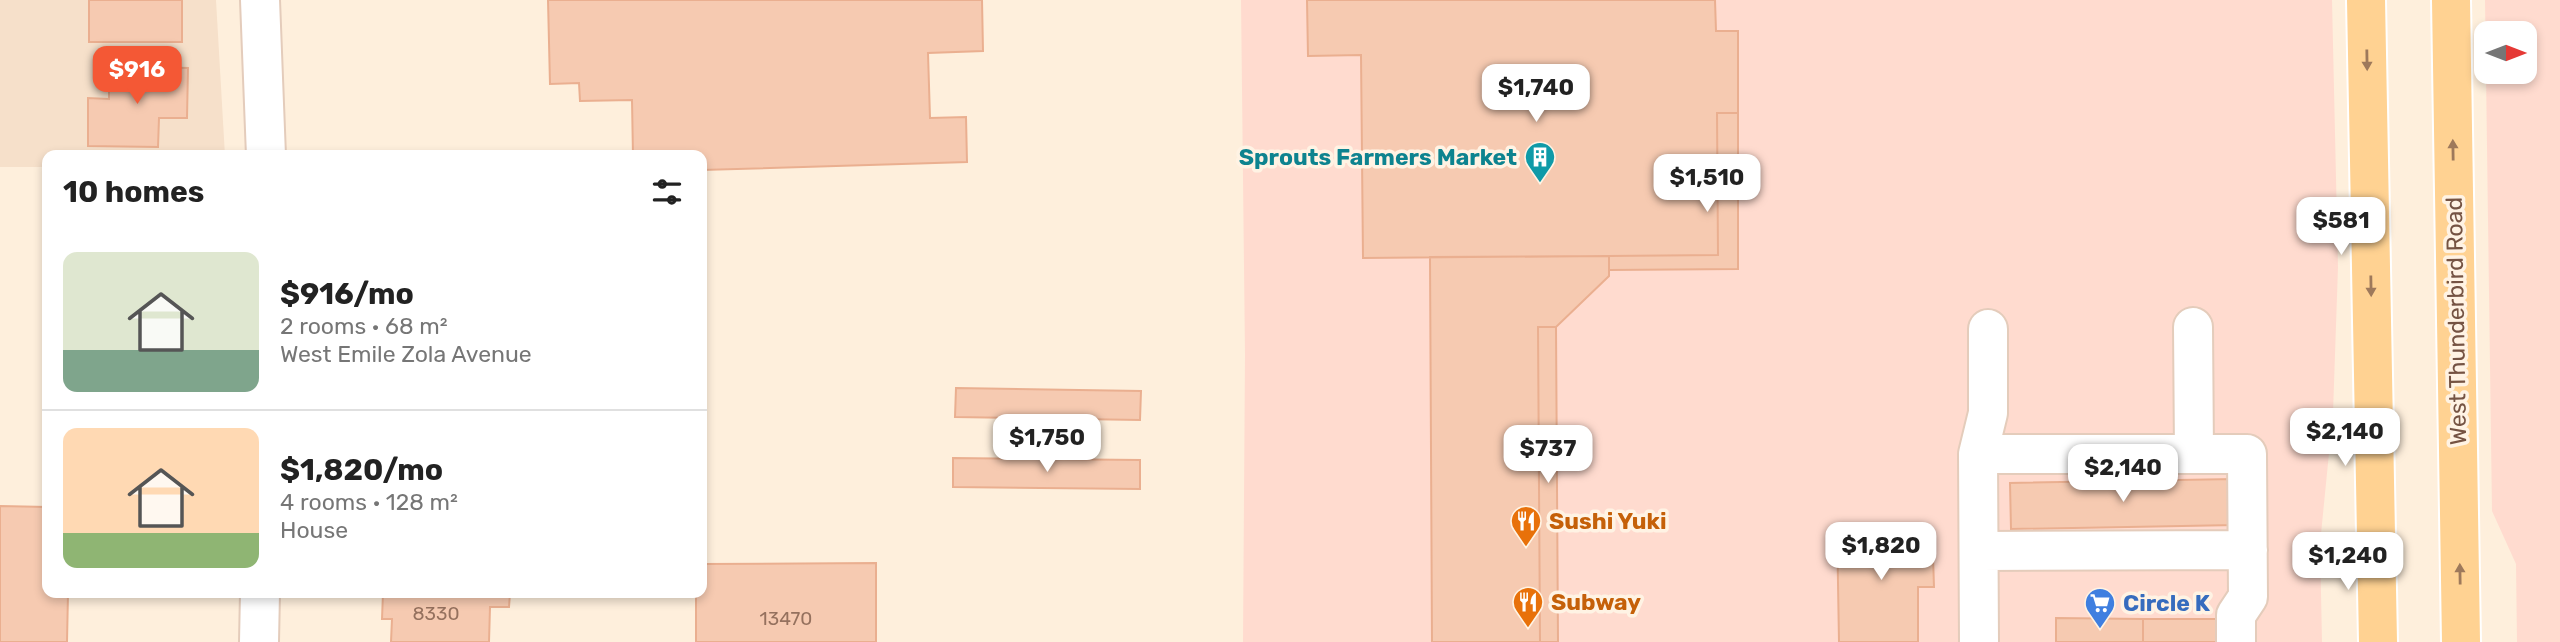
<!DOCTYPE html>
<meta charset="utf-8">
<style>
:root{--surface:#fff;--page:#f2f2f2;--text:#222;--muted:#767676;--line:#e0e0e0;--accent:#f45835}
body{margin:0;font-family:Rubik,sans-serif;background:var(--page);color:var(--text);height:100vh;display:flex;flex-direction:column;font-size:26px;white-space:nowrap}
*{box-sizing:border-box;margin:0}
p{font-size:23px;color:var(--muted)}
.icon{flex:none;width:38px;height:38px;fill:none;stroke:currentColor;stroke-width:2;stroke-linecap:round;stroke-linejoin:round}
.map{position:relative;flex:1;overflow:hidden}
.drawer{position:absolute;left:42px;top:150px;width:665px;height:448px;display:flex;flex-direction:column;background:var(--surface);border-radius:14px;box-shadow:0 4px 10px #0003}
.drawer>*{flex:none}
.needle{width:46px;rotate:90deg}
.buttons{position:absolute;left:2474px;top:21px;display:grid;gap:14px}
.buttons a{display:grid;place-items:center;width:63px;height:63px;border-radius:14px;background:var(--surface);box-shadow:0 4px 10px #0003;font-size:35px}
.price{position:absolute;translate:-50% -60px;padding:0 16px;border-radius:14px;background:#fff;color:#222;font-size:23px;line-height:46px;filter:drop-shadow(0 2px 4px #0008)}
.price::after{content:'';position:absolute;left:50%;top:42px;width:21px;height:16px;margin-left:-10px;background:inherit;clip-path:polygon(0 0,100% 0,50% 100%)}
.price.on{background:var(--accent);color:#fff}
ul{padding:0;list-style:none}
li{display:flex;align-items:center;gap:21px;height:175px;padding:0 21px}
li+li{border-top:2px solid var(--line)}
li span{display:grid;place-items:center;flex:none;width:196px;height:140px;border-radius:14px;color:#555}
li>.icon{margin-inline-start:auto}
span .icon{width:84px;height:84px;fill:#fffc;stroke-width:1}
li b{font-size:30px}
h2{display:flex;justify-content:space-between;align-items:center;height:84px;padding:0 21px;font-size:30px}
.map>svg:first-child{display:block}
.residential{fill:#f6e0ca}
.commercial{fill:#ffdbcf;fill-rule:evenodd}
.building{fill:#f6cab1;stroke:#eaaf90;stroke-width:2}
.lines{fill:none;stroke-linecap:round;stroke-linejoin:round}
.minor-casing{stroke:#e4ccbb;stroke-width:42}
.major-casing{stroke:#fff;stroke-width:42}
.minor{stroke:#fff;stroke-width:38}
.major{stroke:#ffd292;stroke-width:38}
.oneway{fill:#9e795b}
.labels{text-anchor:middle;stroke-width:7;stroke-linejoin:round;paint-order:stroke}
.number-label{font-size:19px;fill:#95715e}
.culture-label{font-size:23px;font-weight:bold;fill:#0d838f;stroke:#fff3e4;text-anchor:end}
.street-label{font-size:23px;fill:#755343;stroke:#fff3e4}
.food-label{font-size:23px;font-weight:bold;fill:#c56008;stroke:#fff3e4;text-anchor:start}
.shop-label{font-size:23px;font-weight:bold;fill:#366cbe;stroke:#fff3e4;text-anchor:start}
</style>
<div class="map">
<svg width="2560" height="642" viewBox="0 0 2560 642">
<rect width="100%" height="100%" fill="#feefdc"/>
<path class="residential" d="M0 0H216L225 156H47V167H0Z"/>
<path class="commercial" d="M1241 0H2332L2338 267 2333 413 2320 544 2322 642H1243L1245 355Z
M2485 0H2560V642H2517L2516 564 2492 511ZM2487 33H2525V72H2487Z"/>
<path class="building" d="M89 0H182V42H89Z
M548 0H982L983 51 928 53 930 118 966 117 967 162 702 170V156H633L632 100 580 101 579 83 550 84Z
M1307 0H1715L1716 31H1738V113H1717L1718 255 1363 258 1361 55 1308 56Z
M109 66 188 68 187 118H159L158 147 88 146V98L109 99Z
M1717 113H1738V269L1609 270V256L1718 255Z
M1609 256V276L1556 327H1538L1540 642H1432L1430 257Z
M1538 327H1556L1558 642H1540Z
M956 388 1141 391 1140 420 955 417Z
M953 458 1140 460V489L953 487Z
M2235 479 2236 525 2011 529 2010 483Z
M0 506 47 507V593H68L67 642H0Z
M1891 523 1902 525 1921 536 1933 556 1934 587H1918V642H1839L1837 524Z
M876 563V642H696V593H702V564Z
M383 593H510L509 607H490L489 642H391L392 619H382Z
M2056 618 2143 619V642H2056Z
M2143 619H2219V642H2143Z"/>
<g class="lines">
<g class="minor-casing">
<path id="minor" d="M260 0 266 156
M2193 327 2194 454
M1978 454H2247L2248 597 2236 615V642
M1979 551 2248 550
M259 642 260 593
M1979 642 1978 454 1988 413V329"/>
</g>
<g class="major-casing">
<path id="major" d="M2366 0 2378 642
M2451 0 2461 642"/>
</g>
<use href="#minor" class="minor"/>
<use href="#major" class="major"/>
</g>
<defs><path id="oneway-solid" d="M-6-.8H1V-3.2L6.5 0L1 3.2V.8H-6Z" transform="scale(1.75)"/></defs>
<g class="oneway">
<use href="#oneway-solid" transform="translate(2367 60) rotate(89)"/>
<use href="#oneway-solid" transform="translate(2453 150) rotate(-91)"/>
<use href="#oneway-solid" transform="translate(2371 286) rotate(89)"/>
<use href="#oneway-solid" transform="translate(2460 574) rotate(-91)"/>
</g>
<defs>
<g id="building-pin" transform="scale(1.575)"><path d="M0 17L-7.5 6A9.5 9.5 0 1 1 7.5 6Z" fill="#0f9aa8" stroke="#fff3e4"/><path d="M-4-6H4V6H1V3H-1V6H-4ZM-2.5-4.3h1.7v1.8h-1.7ZM.8-4.3h1.7v1.8H.8ZM-2.5-1h1.7V.8h-1.7ZM.8-1h1.7V.8H.8Z" fill="#fff"/></g>
<g id="restaurant-pin" transform="scale(1.575)"><path d="M0 17L-7.5 6A9.5 9.5 0 1 1 7.5 6Z" fill="#e8710a" stroke="#fff3e4"/><path d="M-5-6h1v4h1v-4h1v4h1v-4h1v5L-1.5 .5V6h-2V.5L-5-1ZM5-6V6H3V1.5H1.5Q1.5-4 5-6Z" fill="#fff"/></g>
<g id="supermarket-pin" transform="scale(1.575)"><path d="M0 17L-7.5 6A9.5 9.5 0 1 1 7.5 6Z" fill="#3f7fe0" stroke="#fff3e4"/><path d="M-6-5.5h2.5l.6 2H6L4.5 2H-2.5L-4.4-4H-6ZM-1.5 3.2a1.3 1.3 0 1 0 .1 0ZM3 3.2a1.3 1.3 0 1 0 .1 0Z" fill="#fff"/></g>
</defs>
<g fill-rule="evenodd">
<use href="#building-pin" x="1540" y="157"/>
<use href="#restaurant-pin" x="1526" y="521"/>
<use href="#restaurant-pin" x="1528" y="602"/>
<use href="#supermarket-pin" x="2100" y="603"/>
</g>
<g class="labels">
<g class="number-label">
<text x="436" y="620">8330</text>
<text x="786" y="625">13470</text>
</g>
<g class="culture-label">
<text x="1517" y="165">Sprouts Farmers Market</text>
</g>
<g class="street-label">
<text transform="translate(2456 321) rotate(-91)" y="8">West Thunderbird Road</text>
</g>
<g class="food-label">
<text x="1549" y="529">Sushi Yuki</text>
<text x="1551" y="610">Subway</text>
</g>
<g class="shop-label">
<text x="2123" y="611">Circle K</text>
</g>
</g>
</svg>
<div class="buttons">
<a><svg class="needle" viewBox="-14 -14 28 28"><path d="M0-13l5 13h-10z" fill="#e53935"/><path d="M0 13l5-13h-10z" fill="#767676"/></svg></a>
</div>
<b class="price on" style="left:137px;top:106px">$916</b>
<b class="price" style="left:1536px;top:124px">$1,740</b>
<b class="price" style="left:1707px;top:214px">$1,510</b>
<b class="price" style="left:2341px;top:257px">$581</b>
<b class="price" style="left:2345px;top:468px">$2,140</b>
<b class="price" style="left:1047px;top:474px">$1,750</b>
<b class="price" style="left:1548px;top:485px">$737</b>
<b class="price" style="left:2123px;top:504px">$2,140</b>
<b class="price" style="left:1881px;top:582px">$1,820</b>
<b class="price" style="left:2348px;top:592px">$1,240</b>
<section class="drawer">
<h2>10 homes<svg class="icon" aria-label="filters" viewBox="0 0 24 24"><path d="M4 7h16M4 17h16"/><circle cx="9" cy="7" r="2"/><circle cx="15" cy="17" r="2"/></svg></h2>
<ul>
<li><span style="background:linear-gradient(#dfe7d0 70%,#7fa58c 0)"><svg class="icon" aria-label="home" viewBox="0 0 24 24"><path d="M3 11l9-7 9 7M6 9v11h12V9"/></svg></span><div><b>$916/mo</b><p>2 rooms · 68 m²</p><p>West Emile Zola Avenue</p></div></li>
<li><span style="background:linear-gradient(#ffd9b3 75%,#8fb573 0)"><svg class="icon" aria-label="home" viewBox="0 0 24 24"><path d="M3 11l9-7 9 7M6 9v11h12V9"/></svg></span><div><b>$1,820/mo</b><p>4 rooms · 128 m²</p><p>House</p></div></li>
</ul>
</section>
</div>
